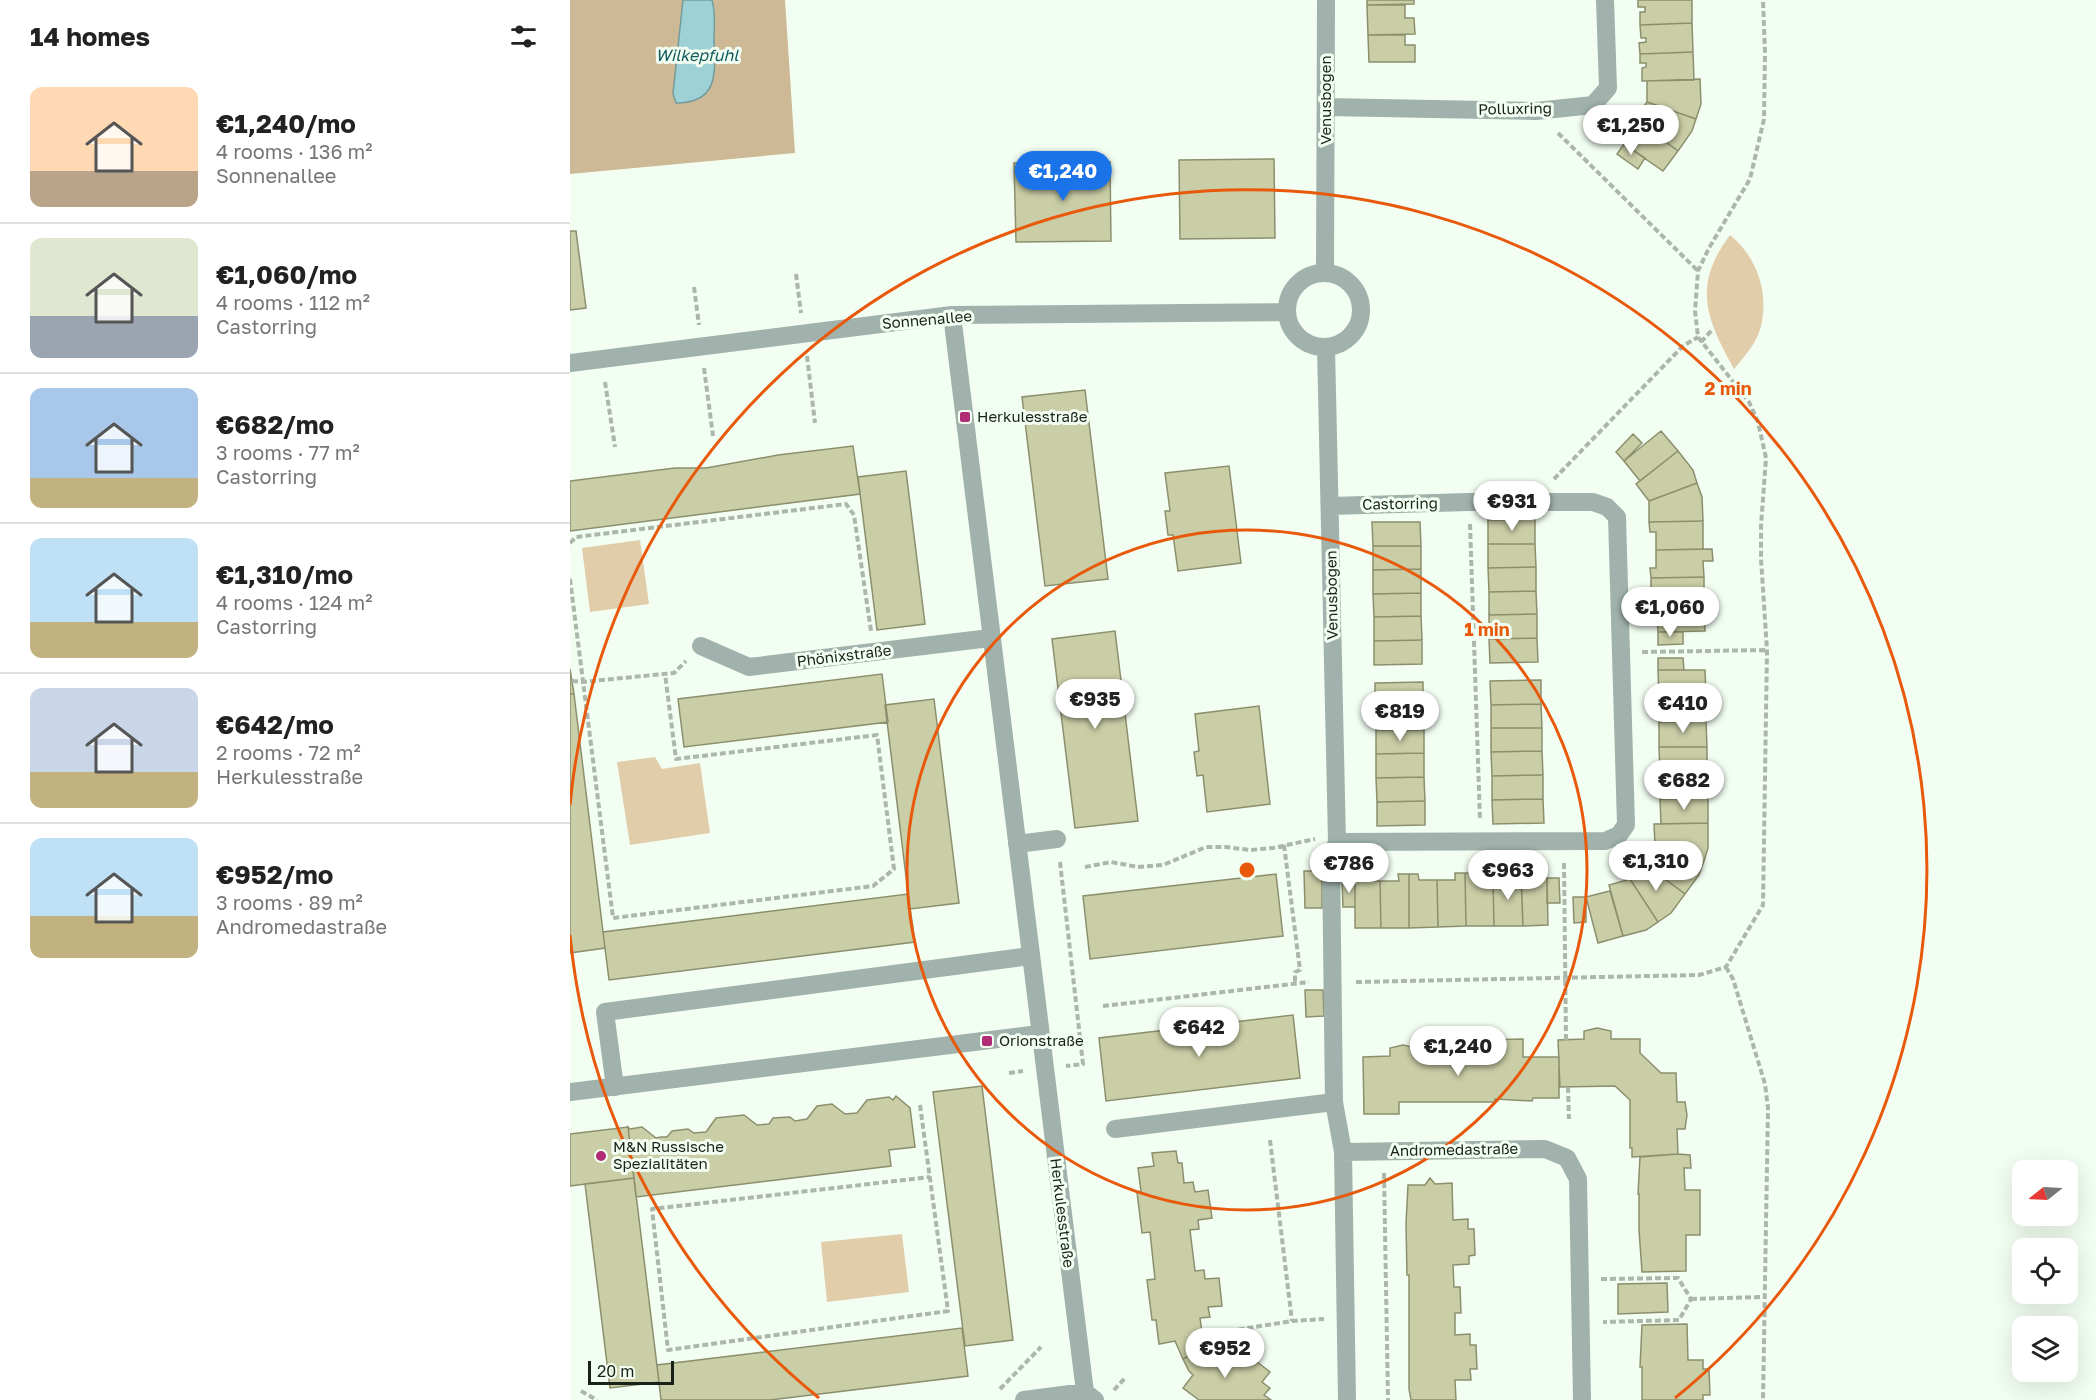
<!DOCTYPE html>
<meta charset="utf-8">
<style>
:root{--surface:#fff;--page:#f2f2f2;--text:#222;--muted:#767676;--line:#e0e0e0;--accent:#1a73e8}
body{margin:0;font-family:"Golos Text",sans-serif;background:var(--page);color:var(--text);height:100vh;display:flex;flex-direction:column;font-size:22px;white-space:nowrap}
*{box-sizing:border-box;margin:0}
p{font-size:20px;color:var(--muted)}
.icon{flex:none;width:33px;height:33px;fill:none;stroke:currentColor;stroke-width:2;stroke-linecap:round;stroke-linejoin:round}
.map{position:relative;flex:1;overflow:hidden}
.side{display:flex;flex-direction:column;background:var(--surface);width:570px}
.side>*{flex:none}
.needle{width:39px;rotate:252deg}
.fabs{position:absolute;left:1442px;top:1160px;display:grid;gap:12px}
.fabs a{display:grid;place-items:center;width:66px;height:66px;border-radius:12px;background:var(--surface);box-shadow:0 6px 24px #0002;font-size:30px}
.scale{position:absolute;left:18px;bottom:15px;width:86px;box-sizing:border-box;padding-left:6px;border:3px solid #192218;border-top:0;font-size:16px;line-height:21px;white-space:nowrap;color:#192218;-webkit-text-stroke:4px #f3fef2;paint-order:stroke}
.price{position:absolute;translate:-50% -51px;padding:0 14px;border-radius:21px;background:#fff;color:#222;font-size:20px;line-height:39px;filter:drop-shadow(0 2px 3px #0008)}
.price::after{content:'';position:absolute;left:50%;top:36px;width:18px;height:14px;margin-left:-9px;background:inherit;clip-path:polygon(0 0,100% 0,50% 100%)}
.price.active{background:var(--accent);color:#fff}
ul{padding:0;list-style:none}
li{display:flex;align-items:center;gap:18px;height:150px;padding:0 30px}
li+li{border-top:2px solid var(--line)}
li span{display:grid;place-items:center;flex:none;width:168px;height:120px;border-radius:12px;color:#555}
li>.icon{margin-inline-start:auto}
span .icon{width:72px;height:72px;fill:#fffc;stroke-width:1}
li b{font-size:26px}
h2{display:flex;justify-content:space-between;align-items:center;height:72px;padding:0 30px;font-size:26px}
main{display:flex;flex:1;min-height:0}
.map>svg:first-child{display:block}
.green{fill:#e1cdaa}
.forest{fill:#cdb995}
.water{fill:#9dd1d5;stroke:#759c9c;stroke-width:1.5}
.building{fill:#cacea6;stroke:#8c8f6e;stroke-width:1.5}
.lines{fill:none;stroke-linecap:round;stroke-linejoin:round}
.path{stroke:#acb6ab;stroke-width:4;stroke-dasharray:6 3;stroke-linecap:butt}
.minor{stroke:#a0b2ab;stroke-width:18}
.ring{fill:none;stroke:#e8590c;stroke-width:3}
.poi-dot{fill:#b02c74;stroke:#f3fef2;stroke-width:2}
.labels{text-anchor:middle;stroke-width:6;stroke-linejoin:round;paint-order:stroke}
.street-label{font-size:15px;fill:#192218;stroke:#f3fef2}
.poi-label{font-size:15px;fill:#192218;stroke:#f3fef2;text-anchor:start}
.water-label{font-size:16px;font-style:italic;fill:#135a5f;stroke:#f3fef2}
.centre{fill:#e8590c;stroke:#f3fef2;stroke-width:3}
.ring-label{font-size:18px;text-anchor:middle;font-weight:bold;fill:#e8590c;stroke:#f3fef2;stroke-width:6;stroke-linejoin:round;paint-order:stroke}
</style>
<main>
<section class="side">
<h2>14 homes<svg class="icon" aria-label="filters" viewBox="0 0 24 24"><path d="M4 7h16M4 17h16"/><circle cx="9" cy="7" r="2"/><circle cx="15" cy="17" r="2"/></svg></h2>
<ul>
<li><span style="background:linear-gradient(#ffd9b3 70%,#b9a48a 0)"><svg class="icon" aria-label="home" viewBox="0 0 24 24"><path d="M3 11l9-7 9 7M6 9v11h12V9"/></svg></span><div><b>€1,240/mo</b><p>4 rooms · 136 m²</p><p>Sonnenallee</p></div></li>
<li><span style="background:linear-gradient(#dfe7d0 65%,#9aa5b1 0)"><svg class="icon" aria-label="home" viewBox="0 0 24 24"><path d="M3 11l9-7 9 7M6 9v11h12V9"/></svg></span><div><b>€1,060/mo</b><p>4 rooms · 112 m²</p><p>Castorring</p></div></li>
<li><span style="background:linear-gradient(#a9c7e8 75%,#c2b280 0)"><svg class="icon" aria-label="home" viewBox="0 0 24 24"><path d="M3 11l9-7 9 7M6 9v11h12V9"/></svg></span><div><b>€682/mo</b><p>3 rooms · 77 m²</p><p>Castorring</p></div></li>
<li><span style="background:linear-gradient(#bfe0f5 70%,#c2b280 0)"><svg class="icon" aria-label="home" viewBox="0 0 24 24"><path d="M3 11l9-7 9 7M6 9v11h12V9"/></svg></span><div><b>€1,310/mo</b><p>4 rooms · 124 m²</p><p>Castorring</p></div></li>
<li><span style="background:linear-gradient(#c9d6e8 70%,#c2b280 0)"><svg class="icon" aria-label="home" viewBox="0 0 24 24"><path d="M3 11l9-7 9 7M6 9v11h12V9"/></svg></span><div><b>€642/mo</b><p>2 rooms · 72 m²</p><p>Herkulesstraße</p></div></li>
<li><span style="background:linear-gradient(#bfe0f5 65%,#c2b280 0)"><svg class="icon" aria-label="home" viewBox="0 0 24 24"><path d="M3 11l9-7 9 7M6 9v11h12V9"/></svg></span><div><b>€952/mo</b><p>3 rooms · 89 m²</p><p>Andromedastraße</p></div></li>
</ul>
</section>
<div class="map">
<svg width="1526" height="1400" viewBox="0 0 1526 1400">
<rect width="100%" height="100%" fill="#f3fef2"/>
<path class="green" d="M1160 235C1187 257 1199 292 1191 326 1187 343 1174 357 1164 369 1136 318 1122 286 1160 235Z
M70 540 79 604 20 612 12 548Z
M85 757 92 769 130 763 140 833 60 845 47 762Z
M332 1234 339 1292 257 1302 251 1242Z"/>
<path class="forest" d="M0 0H215L225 153 0 174Z"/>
<path class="water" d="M113 0H142C146 13 144 25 144 38 145 71 150 103 106 103L103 94Z"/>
<path class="building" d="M797 0H844V4L797 5Z
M1068 0H1122V23L1070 25V12H1075V7H1068Z
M797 5H835V18H844L845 34 798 35Z
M1122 23 1123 52 1070 54 1069 43 1076 42V38H1071L1070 25Z
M798 35H835V45H845V62H799Z
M1123 52 1124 80 1072 81V68L1076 67V63H1070V54Z
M1130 79 1131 104 1126 119 1077 102V81Z
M1077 102 1126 119 1122 131 1108 151 1065 119Z
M1070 123 1108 151 1093 171 1054 144Z
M1054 144 1075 158 1068 169 1047 154Z
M704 159 705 238 610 239 609 160Z
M540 162 541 241 446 242 444 163Z
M0 231H6L16 308 0 310Z
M515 390 538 579 475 586 452 397Z
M1091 431 1108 451 1070 481 1054 461Z
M1063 434 1072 443 1054 461 1046 452Z
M283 446 290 494 0 531V481L105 468H136L208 455Z
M1108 451 1123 470 1127 483 1079 501 1066 484Z
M659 466 671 563 608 571 603 535H598L595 511H600L595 473Z
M336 471 355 624 307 630 288 477Z
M1127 483 1132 497 1133 521 1079 522V501Z
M965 519V544H918V520Z
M1133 521V549L1086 550V532H1080L1079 522Z
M802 522H850L851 546H803Z
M918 544H965L966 567 918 568Z
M803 546H851V569L803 570Z
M1142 549 1143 561H1133L1134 577 1081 578 1080 568H1086V550Z
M966 567V591L919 592 918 568Z
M851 569V593L803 594V570Z
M1134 577V605L1087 606V589H1081V578Z
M966 591 967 614 919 615V592Z
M851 593V616L804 617 803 594Z
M1134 605 1135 631 1088 632 1087 606Z
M967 614V638L919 639V615Z
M851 616 852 640 804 641V617Z
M545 631 568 821 505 828 482 639Z
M1088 632H1113V644L1088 645Z
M967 638 968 662 920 663 919 639Z
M852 640V664L804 665V641Z
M1088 658H1113L1114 670H1088Z
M0 669 4 694H0Z
M1088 670H1135L1136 695 1089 696Z
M312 674 318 722 114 747 108 699Z
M971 680V704L921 705 920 681Z
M853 682V706L805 707V683Z
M0 694H4L35 948 0 953Z
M1136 695V721L1089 722V696Z
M364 699 389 903 340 909 315 705Z
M971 704 972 728H921V705Z
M689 706 700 804 637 812 633 775 627 776 624 752 629 751 625 714Z
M853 706 854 730H806L805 707Z
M1136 721 1137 747H1089V722Z
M921 728H972V751L921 752Z
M806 730H854V753L806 754Z
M1089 747H1137V772L1090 773Z
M972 751 973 775 922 776 921 752Z
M854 753V777L806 778V754Z
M1137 772 1138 798 1090 799V773Z
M973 775V799L922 800V776Z
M854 777 855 801 807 802 806 778Z
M1138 798V823L1091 824 1090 799Z
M973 799 974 823 923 824 922 800Z
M855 801V825L807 826V802Z
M1138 823V848L1134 861 1085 845 1084 824Z
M1085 845 1134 861 1129 875 1115 894 1072 862Z
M1072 862 1115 894 1101 913 1088 922 1060 879Z
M734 871H752V908H735Z
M941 872H951L953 926H924L923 879H941Z
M885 873H895L896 926 868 927 867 880H885Z
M895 873H905V879H923L924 926H896Z
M706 874 713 936 520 959 513 896Z
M828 874H839V928H811L810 881H829Z
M839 874H848L849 880H867L868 927 839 928Z
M951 878H977L978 925 953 926Z
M977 878H989L990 903H977Z
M1060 879 1088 922 1076 930 1053 936 1039 885Z
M772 881H785V907H773Z
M785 881H810L811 928H785Z
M1040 891 1053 936 1028 943 1016 897Z
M338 894 345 942 39 980 33 932Z
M1003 897H1016V922L1004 923Z
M735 990H753L754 1016 736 1017Z
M723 1015 730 1078 536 1101 529 1038Z
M1027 1028 1041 1031V1039H1070V1053L1091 1073H1106L1107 1102H1115L1117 1115 1115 1129H1107L1108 1154 1062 1157V1148H1060V1100L1045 1086 990 1087 988 1040 1014 1039V1031Z
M953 1039V1057H989V1098H963L962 1101 925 1099V1102H829V1114H794L793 1057 820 1056V1048L833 1045 847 1048V1055H852V1059H860V1050L886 1049V1059L908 1058V1040Z
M412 1086 443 1340 395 1346 363 1092Z
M326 1096 340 1108 345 1147 319 1150 321 1166 66 1197 58 1127 60 1129 72 1127 86 1138 91 1137H97L102 1131 118 1129 124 1133 136 1132 146 1118 174 1115 187 1125 199 1124 203 1118 220 1117 225 1121 237 1119 247 1106 262 1104 275 1114 287 1113 297 1100 319 1097 323 1100Z
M58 1127 64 1178 0 1186V1134Z
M606 1151 608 1163H612L614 1183 623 1182 625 1192 638 1190 642 1218 628 1220 629 1229 620 1230 625 1271 634 1270 635 1279 649 1278 652 1306 638 1307 640 1317 630 1318 633 1339H627L632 1348 613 1359 605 1341 589 1344 586 1320H582L577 1280 585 1279 580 1232 572 1233 567 1192 571 1191 568 1168 584 1166 582 1153Z
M1108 1154 1120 1155 1121 1168H1114L1115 1190H1130V1235H1116V1271L1072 1272 1069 1230V1194H1068L1070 1157Z
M64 1178 89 1382 40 1388 15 1184Z
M860 1178 865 1184 882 1183 883 1220 898 1219V1229H904L905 1255 899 1256V1264L883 1265 884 1287H890L891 1313H885V1335L900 1334V1345H906L907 1369H900L901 1380H885L886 1400H841L839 1389V1275H837L836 1224 838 1185H855Z
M1097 1283 1098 1312 1048 1314V1284Z
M1117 1324 1118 1360H1133V1369H1139L1140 1395H1133V1400H1072V1367H1070L1072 1325Z
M392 1328 398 1376 200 1400H91L87 1365Z
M632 1348 638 1357 641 1353 657 1366 663 1359 670 1365 678 1355 700 1372 692 1382 700 1388 694 1395 701 1400H629L613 1388 623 1375 619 1371 613 1359Z"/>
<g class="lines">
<path class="path" d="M988 133 1128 271
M226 274 231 313
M124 287 129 325
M1131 342 1143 329
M237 356 245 423
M134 368 143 436
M35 382 45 447
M984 479 1113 346 1128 337
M900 524 910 820
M0 543 6 537 276 504 284 515 301 631
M0 579 43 918 303 886 324 869 307 735 106 759 95 674
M1072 652 1197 650
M2 681 12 682 104 673 116 661
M714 845 730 970 725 972V982
M490 862 513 1064 496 1066
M994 863 996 1040
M515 867 541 862 568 867 593 865 636 847H656L680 850 703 848 745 839
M1156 967 1163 979 1195 1084 1198 1108 1193 1400
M786 982 1129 975 1156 967 1193 905 1197 650 1191 559V526L1196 458 1188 422 1179 402 1128 337 1125 311 1128 271 1139 248 1180 179 1194 119 1195 53 1193 0
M533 1006 739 982
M439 1073 453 1071
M998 1087 999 1119
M350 1105 378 1311 98 1350 82 1209 360 1177
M700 1140 722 1321
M814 1173 818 1400
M1031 1279 1108 1278 1121 1299 1109 1320 1033 1322
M1121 1299 1194 1297
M636 1345 666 1330 722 1321 754 1319
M430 1389 471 1347
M544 1390 556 1377
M11 1391 27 1400"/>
<path class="minor" d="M756 107 966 111 1023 105 1038 88 1035 0
M755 272 756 0
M717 310a37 37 0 1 1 74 0a37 37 0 1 1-74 0Z
M382 315 515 1392
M756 347 767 842 761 858 764 1102 773 1152 777 1400
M0 363 382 315 716 312
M760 506 899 502H1023L1037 507 1047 517 1056 825 1049 835 1035 841 767 842
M131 646 179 667 420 638
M447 844 487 839
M45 1087 35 1012 460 956
M0 1092 469 1034
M545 1129 764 1102
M773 1152 975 1149 997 1158 1008 1179 1012 1400
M454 1400 515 1392 525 1400"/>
</g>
<g class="ring">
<circle cx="677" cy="870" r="340"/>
<path d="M249 1398A680 680 0 0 1 0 935M0 805A680 680 0 1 1 1105 1398"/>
</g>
<g class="poi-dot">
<rect x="389" y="411" width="12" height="12" rx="3"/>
<rect x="411" y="1035" width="12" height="12" rx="3"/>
<circle cx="31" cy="1156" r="6"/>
</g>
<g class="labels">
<g class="street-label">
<text transform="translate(756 100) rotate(-90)" y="5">Venusbogen</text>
<text transform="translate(945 109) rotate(-1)" y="5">Polluxring</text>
<text transform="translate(357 320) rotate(-5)" y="5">Sonnenallee</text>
<text transform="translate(830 504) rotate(-1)" y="5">Castorring</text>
<text transform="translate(762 595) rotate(-91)" y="5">Venusbogen</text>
<text transform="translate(274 656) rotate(-7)" y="5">Phönixstraße</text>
<text transform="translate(884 1150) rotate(-1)" y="5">Andromedastraße</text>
<text transform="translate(492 1213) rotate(83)" y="5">Herkulesstraße</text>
</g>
<g class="poi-label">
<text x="407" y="422">Herkulesstraße</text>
<text x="429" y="1046">Orionstraße</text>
<text x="43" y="1152">M&amp;N Russische<tspan x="43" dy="17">Spezialitäten</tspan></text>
</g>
<g class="water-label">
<text x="127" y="61">Wilkepfuhl</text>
</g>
</g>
<circle cx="677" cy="870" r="9" class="centre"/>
<g class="ring-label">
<text x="1158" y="395">2 min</text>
<text x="917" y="636">1 min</text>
</g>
</svg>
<div class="fabs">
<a><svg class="needle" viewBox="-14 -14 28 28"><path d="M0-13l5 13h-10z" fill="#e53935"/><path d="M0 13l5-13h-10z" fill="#767676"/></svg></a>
<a><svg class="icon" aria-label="locate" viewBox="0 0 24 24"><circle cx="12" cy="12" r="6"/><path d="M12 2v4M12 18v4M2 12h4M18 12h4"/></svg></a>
<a><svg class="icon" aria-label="layers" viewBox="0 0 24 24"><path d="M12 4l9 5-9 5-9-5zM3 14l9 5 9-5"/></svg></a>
</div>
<div class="scale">20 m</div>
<b class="price" style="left:1061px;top:156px">€1,250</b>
<b class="price active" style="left:493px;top:202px">€1,240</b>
<b class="price" style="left:942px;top:532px">€931</b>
<b class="price" style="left:1100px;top:638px">€1,060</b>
<b class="price" style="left:525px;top:730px">€935</b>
<b class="price" style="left:1113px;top:734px">€410</b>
<b class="price" style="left:830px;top:742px">€819</b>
<b class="price" style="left:1114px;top:811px">€682</b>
<b class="price" style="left:1086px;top:892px">€1,310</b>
<b class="price" style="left:779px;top:894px">€786</b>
<b class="price" style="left:938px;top:901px">€963</b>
<b class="price" style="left:629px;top:1058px">€642</b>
<b class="price" style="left:888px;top:1077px">€1,240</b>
<b class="price" style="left:655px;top:1379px">€952</b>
</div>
</main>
